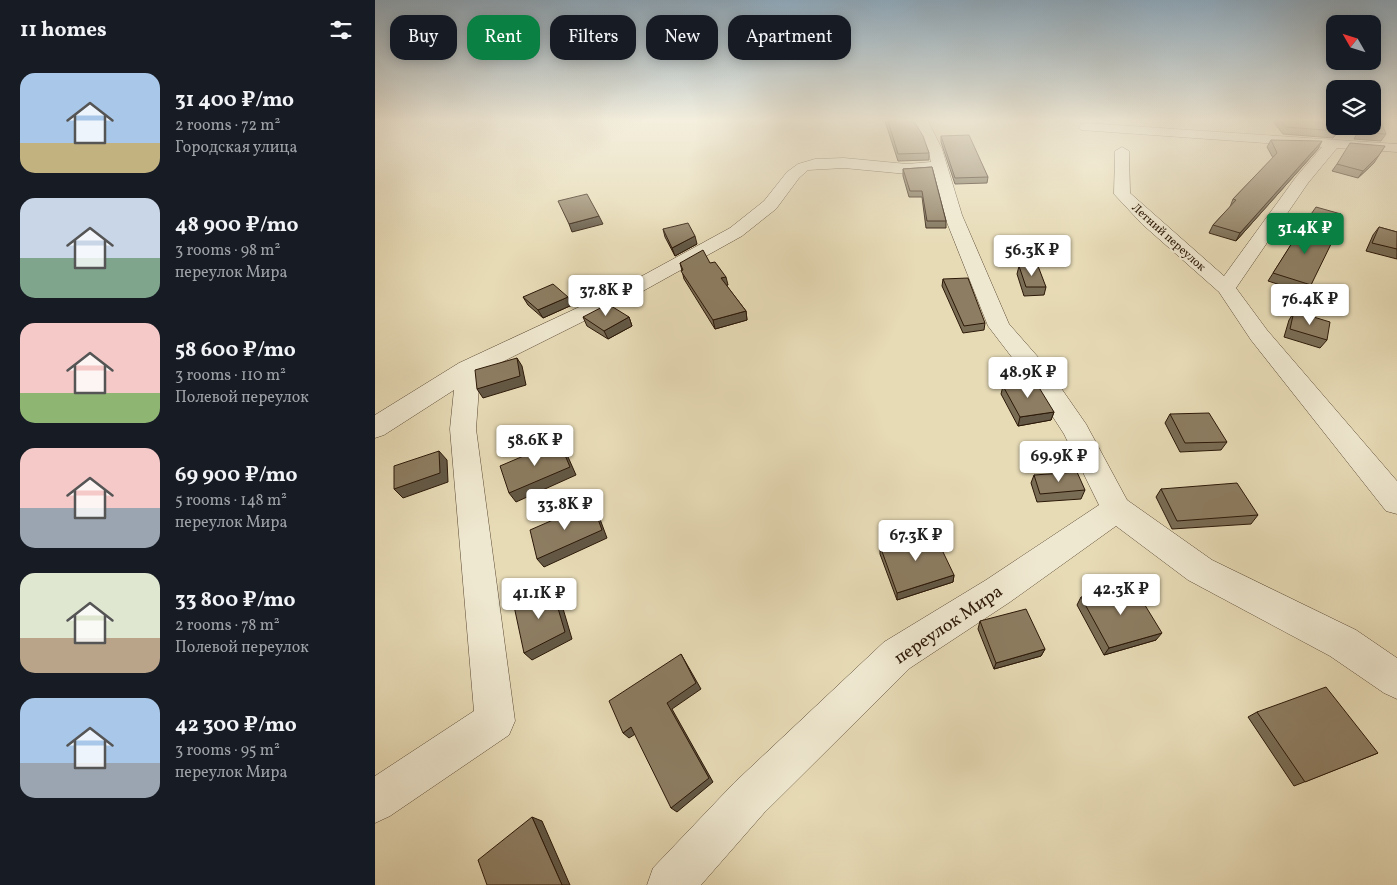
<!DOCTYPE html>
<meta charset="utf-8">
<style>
:root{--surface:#171b24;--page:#242831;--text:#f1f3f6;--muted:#9ea1a6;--accent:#0b8043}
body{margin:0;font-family:Vollkorn,serif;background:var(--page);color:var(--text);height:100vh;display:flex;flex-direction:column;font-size:19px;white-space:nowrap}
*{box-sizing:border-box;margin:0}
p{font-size:16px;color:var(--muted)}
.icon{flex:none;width:28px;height:28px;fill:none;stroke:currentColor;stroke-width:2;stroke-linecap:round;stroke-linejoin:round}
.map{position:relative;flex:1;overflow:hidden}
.details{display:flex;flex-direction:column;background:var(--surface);width:375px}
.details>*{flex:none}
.banner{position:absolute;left:15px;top:15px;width:475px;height:45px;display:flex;gap:10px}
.needle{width:32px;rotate:309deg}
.tools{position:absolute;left:951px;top:15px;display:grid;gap:10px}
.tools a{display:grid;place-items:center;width:55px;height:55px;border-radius:10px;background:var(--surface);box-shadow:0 2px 12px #0003;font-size:25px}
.price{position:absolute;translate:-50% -42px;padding:0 11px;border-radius:5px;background:#fff;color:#222;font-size:16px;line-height:32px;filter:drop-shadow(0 1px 2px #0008)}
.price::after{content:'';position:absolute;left:50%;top:30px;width:15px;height:11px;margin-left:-8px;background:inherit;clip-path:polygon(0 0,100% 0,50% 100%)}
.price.selected{background:var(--accent);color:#fff}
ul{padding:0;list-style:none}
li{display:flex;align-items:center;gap:15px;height:125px;padding:0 20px}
li span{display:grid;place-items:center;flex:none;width:140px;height:100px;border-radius:15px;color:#555}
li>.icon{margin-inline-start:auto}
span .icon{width:60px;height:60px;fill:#fffc;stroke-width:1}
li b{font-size:21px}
h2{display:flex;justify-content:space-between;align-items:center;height:60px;padding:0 20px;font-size:21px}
.chip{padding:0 18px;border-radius:15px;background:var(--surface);box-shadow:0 2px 12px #0003;font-size:18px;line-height:45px}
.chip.selected{background:var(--accent);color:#fff}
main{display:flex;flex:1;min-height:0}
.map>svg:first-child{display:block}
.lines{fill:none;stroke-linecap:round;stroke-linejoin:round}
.service-casing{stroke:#5b4934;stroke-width:2}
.minor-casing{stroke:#5b4934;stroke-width:1}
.service{fill:#efe8d0;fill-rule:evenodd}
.minor{fill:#efe8d0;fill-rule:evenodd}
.wall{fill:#796c54;stroke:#2c1808}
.shaded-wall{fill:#635845;stroke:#2c1808}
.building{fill:#8d7d62;stroke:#2c1808}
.labels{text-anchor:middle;stroke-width:4;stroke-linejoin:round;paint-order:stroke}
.far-street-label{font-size:12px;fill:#2c1808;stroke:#efe8d0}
.near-street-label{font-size:18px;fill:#2c1808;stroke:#efe8d0}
</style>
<main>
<section class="details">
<h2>11 homes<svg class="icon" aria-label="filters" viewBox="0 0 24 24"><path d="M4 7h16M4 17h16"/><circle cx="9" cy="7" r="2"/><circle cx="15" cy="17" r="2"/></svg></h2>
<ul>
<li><span style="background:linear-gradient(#a9c7e8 70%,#c2b280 0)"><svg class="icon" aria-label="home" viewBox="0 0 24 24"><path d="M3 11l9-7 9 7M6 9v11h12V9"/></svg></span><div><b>31 400 ₽/mo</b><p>2 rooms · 72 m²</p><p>Городская улица</p></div></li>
<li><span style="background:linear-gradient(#c9d6e8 60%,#7fa58c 0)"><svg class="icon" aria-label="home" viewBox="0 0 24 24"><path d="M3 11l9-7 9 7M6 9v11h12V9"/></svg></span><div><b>48 900 ₽/mo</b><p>3 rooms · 98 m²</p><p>переулок Мира</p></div></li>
<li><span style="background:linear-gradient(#f6c9c9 70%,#8fb573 0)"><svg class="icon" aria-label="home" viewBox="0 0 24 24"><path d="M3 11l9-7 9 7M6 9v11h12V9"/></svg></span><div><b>58 600 ₽/mo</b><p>3 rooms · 110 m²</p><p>Полевой переулок</p></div></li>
<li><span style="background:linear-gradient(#f6c9c9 60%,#9aa5b1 0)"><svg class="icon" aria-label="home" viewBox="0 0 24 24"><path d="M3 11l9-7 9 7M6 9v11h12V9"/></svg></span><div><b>69 900 ₽/mo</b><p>5 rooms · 148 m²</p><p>переулок Мира</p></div></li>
<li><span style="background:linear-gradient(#dfe7d0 65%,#b9a48a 0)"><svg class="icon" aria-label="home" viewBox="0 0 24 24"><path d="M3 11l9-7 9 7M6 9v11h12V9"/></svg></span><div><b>33 800 ₽/mo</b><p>2 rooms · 78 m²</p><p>Полевой переулок</p></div></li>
<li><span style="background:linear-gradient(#a9c7e8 65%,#9aa5b1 0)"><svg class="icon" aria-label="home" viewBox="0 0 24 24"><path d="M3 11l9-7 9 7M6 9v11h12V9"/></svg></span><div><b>42 300 ₽/mo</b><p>3 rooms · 95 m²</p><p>переулок Мира</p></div></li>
</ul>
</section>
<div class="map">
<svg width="1022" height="885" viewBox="0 0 1022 885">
<rect width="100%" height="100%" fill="#e7dbb6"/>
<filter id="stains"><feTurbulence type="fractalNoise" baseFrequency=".004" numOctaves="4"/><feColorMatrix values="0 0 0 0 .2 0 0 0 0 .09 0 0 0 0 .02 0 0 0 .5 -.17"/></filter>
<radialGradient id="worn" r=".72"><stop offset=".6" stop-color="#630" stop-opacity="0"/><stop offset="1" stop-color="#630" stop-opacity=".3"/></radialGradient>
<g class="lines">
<g class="service-casing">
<path id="service" d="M897 218H903L959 236 951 238 897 222Z"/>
</g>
<g class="minor-casing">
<path id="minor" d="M539 121H553L567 149 587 215 634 324 670 365 711 424 752 500 837 560 981 630 1022 658V699L1009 693 955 656 813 580 741 526 635 602 535 668 389 813 326 885H272L278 868 359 783 509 642 611 580 724 505 689 434 652 377 613 326 569 215 558 171 532 174 469 168 433 170 424 178 401 209 367 236 259 296 105 373 101 429 140 721 134 735 15 816 0 823V776L99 711 75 429 79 390 9 435 0 438V415L84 363 245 288 355 228 389 201 412 172 423 164 440 159 469 158 532 164 556 162 553 149Z
M711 123 1022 144V152L962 148 933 183 861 288 892 330 1022 481V514L1011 511 876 340 844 292 767 224 739 194 740 151 747 147 754 151 755 193 849 276 921 177 947 147 706 130 704 127 706 124Z"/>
</g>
<use href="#service" class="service"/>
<use href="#minor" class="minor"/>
</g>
<path class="wall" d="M510 121H539L554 153V160L523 161Z
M898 121H960L969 126 958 138 908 134Z
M983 132 1011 134 1006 141 979 139Z
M566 136 613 177 612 183 580 184 566 142Z
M896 140 943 149 861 241 834 233 838 225 855 207 858 199 898 158 892 147Z
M999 163 983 178 957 171 962 164Z
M557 167 571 221V228H551L547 197H534L528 176V169Z
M966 214 952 238 936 285 930 293 893 281 934 217Z
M1004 227 1022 232V259L991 251 998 235Z
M288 229 322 244 300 256 290 237Z
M305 263H335L353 285H351L371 311 372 320 340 329 309 279Z
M644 266 671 287 669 295 649 296 642 274Z
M568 279 610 323 609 330 588 333 567 286Z
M148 297 197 305 168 318 153 305Z
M919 312 952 340 945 348 909 337 914 320Z
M208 317H254L257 326 233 339 212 326Z
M628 386 679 412 676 420 643 426 626 394Z
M795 414 852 442 846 450 805 452 790 423Z
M659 475 710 490 706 499 662 502 656 483Z
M786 489 883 515 876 524 797 529 781 497Z
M505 546 579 575 578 582 522 600 505 554Z
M706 597 781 640 729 655 702 605Z
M605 621 670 649 666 656 619 669 603 629Z
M882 712 1003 753 919 786 873 717Z"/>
<path class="shaded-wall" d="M966 126H969L958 138 962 131Z
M947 141 943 149 861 241 865 233Z
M1010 146 999 163 983 178 988 171Z
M224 216 228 224 197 232 194 224Z
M320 236 322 244 300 256 297 248Z
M351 277 353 285 348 286 346 278Z
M193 297 197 305 168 318 163 310Z
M371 311 372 320 340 329 338 320Z
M254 317 257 326 233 339 229 331Z
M142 358 147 366 151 385 108 398 102 389Z
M679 412 676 420 643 426 645 417Z
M184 441 190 450 201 475 141 502 134 493Z
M64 451 72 460 73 482 28 498 19 489Z
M217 503 222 511 232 538 169 567 162 559Z
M579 575 578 582 522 600V593Z
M177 588 184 595 197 639 157 660 149 653Z
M787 633 781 640 729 655 734 648Z
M670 649 666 656 619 669 621 663Z
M306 654 326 689 297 709 338 782 302 812 296 808 292 703Z
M256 727 262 733 254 738 248 733Z
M157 817 167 821 195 885H187Z"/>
<path class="building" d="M513 121H539L548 136 554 153 523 154Z
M906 121H960V126H966L962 131 911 127Z
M998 121H1006L1011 134 983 132 987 126H998Z
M594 135 613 177 580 178 566 136Z
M896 140 947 141 865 233 838 225 861 200 858 199 902 153Z
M975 143 1010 146 1004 155 988 171 962 164Z
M557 167 571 221H552L547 191H535L528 169Z
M212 194 224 216 194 224 183 201Z
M941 207 966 214 960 225 934 217Z
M313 223 320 236 297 248 288 229Z
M929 224 956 232 952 238 958 240 936 285 898 273Z
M1004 227 1022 232V249L997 243Z
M328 250 335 263 340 262 351 277 346 278 371 311 338 320 306 271 308 270 305 263Z
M644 266H663L671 287H651Z
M593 278 610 323 589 326 568 279Z
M178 284 193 297 163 310 148 297Z
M233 304 254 317 229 331 208 317Z
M919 311 955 322 952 340 915 329Z
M142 358 145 376 102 389 100 370Z
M660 381 679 412 645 417 628 386Z
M834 413 852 442 810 443 795 414Z
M184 441 195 467 134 493 125 466Z
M64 451 65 473 19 489V466Z
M702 472 710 490 665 494 659 475Z
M862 483 883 515 802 521 786 489Z
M217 503 227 530 162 559 155 530Z
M558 531 579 575 522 593 505 546Z
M757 584 787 633 734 648 706 597Z
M177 588 190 632 149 653 139 606Z
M651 609 670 649 621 663 605 621Z
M306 654 321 683 292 703 334 778 296 808 256 727 248 733 234 701Z
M951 687 1003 753 930 782 882 712Z
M157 817 187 885H112L103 860Z"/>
<linearGradient id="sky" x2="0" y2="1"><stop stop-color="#8ea9bc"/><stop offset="0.49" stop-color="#f4efde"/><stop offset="1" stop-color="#f4efde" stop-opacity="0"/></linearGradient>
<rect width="1022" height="245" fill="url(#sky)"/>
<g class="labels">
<g class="far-street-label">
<text transform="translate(794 237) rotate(42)" y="4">Летний переулок</text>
</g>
<g class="near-street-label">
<text transform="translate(573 624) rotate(-34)" y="6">переулок Мира</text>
</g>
</g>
<rect width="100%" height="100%" filter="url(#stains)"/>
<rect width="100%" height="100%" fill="url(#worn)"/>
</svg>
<div class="tools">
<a><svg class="needle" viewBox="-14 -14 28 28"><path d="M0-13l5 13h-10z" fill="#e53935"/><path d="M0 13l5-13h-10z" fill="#9ea1a6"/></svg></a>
<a><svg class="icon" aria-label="layers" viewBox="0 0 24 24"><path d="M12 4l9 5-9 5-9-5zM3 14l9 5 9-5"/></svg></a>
</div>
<b class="price selected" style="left:930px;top:255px">31.4K ₽</b>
<b class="price" style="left:657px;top:277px">56.3K ₽</b>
<b class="price" style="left:231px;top:317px">37.8K ₽</b>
<b class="price" style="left:935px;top:326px">76.4K ₽</b>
<b class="price" style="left:653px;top:399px">48.9K ₽</b>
<b class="price" style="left:160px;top:467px">58.6K ₽</b>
<b class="price" style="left:684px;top:483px">69.9K ₽</b>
<b class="price" style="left:190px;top:531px">33.8K ₽</b>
<b class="price" style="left:541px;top:562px">67.3K ₽</b>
<b class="price" style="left:746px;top:616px">42.3K ₽</b>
<b class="price" style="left:164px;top:620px">41.1K ₽</b>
<div class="banner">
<a class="chip">Buy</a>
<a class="chip selected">Rent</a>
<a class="chip">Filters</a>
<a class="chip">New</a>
<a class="chip">Apartment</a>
</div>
</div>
</main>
